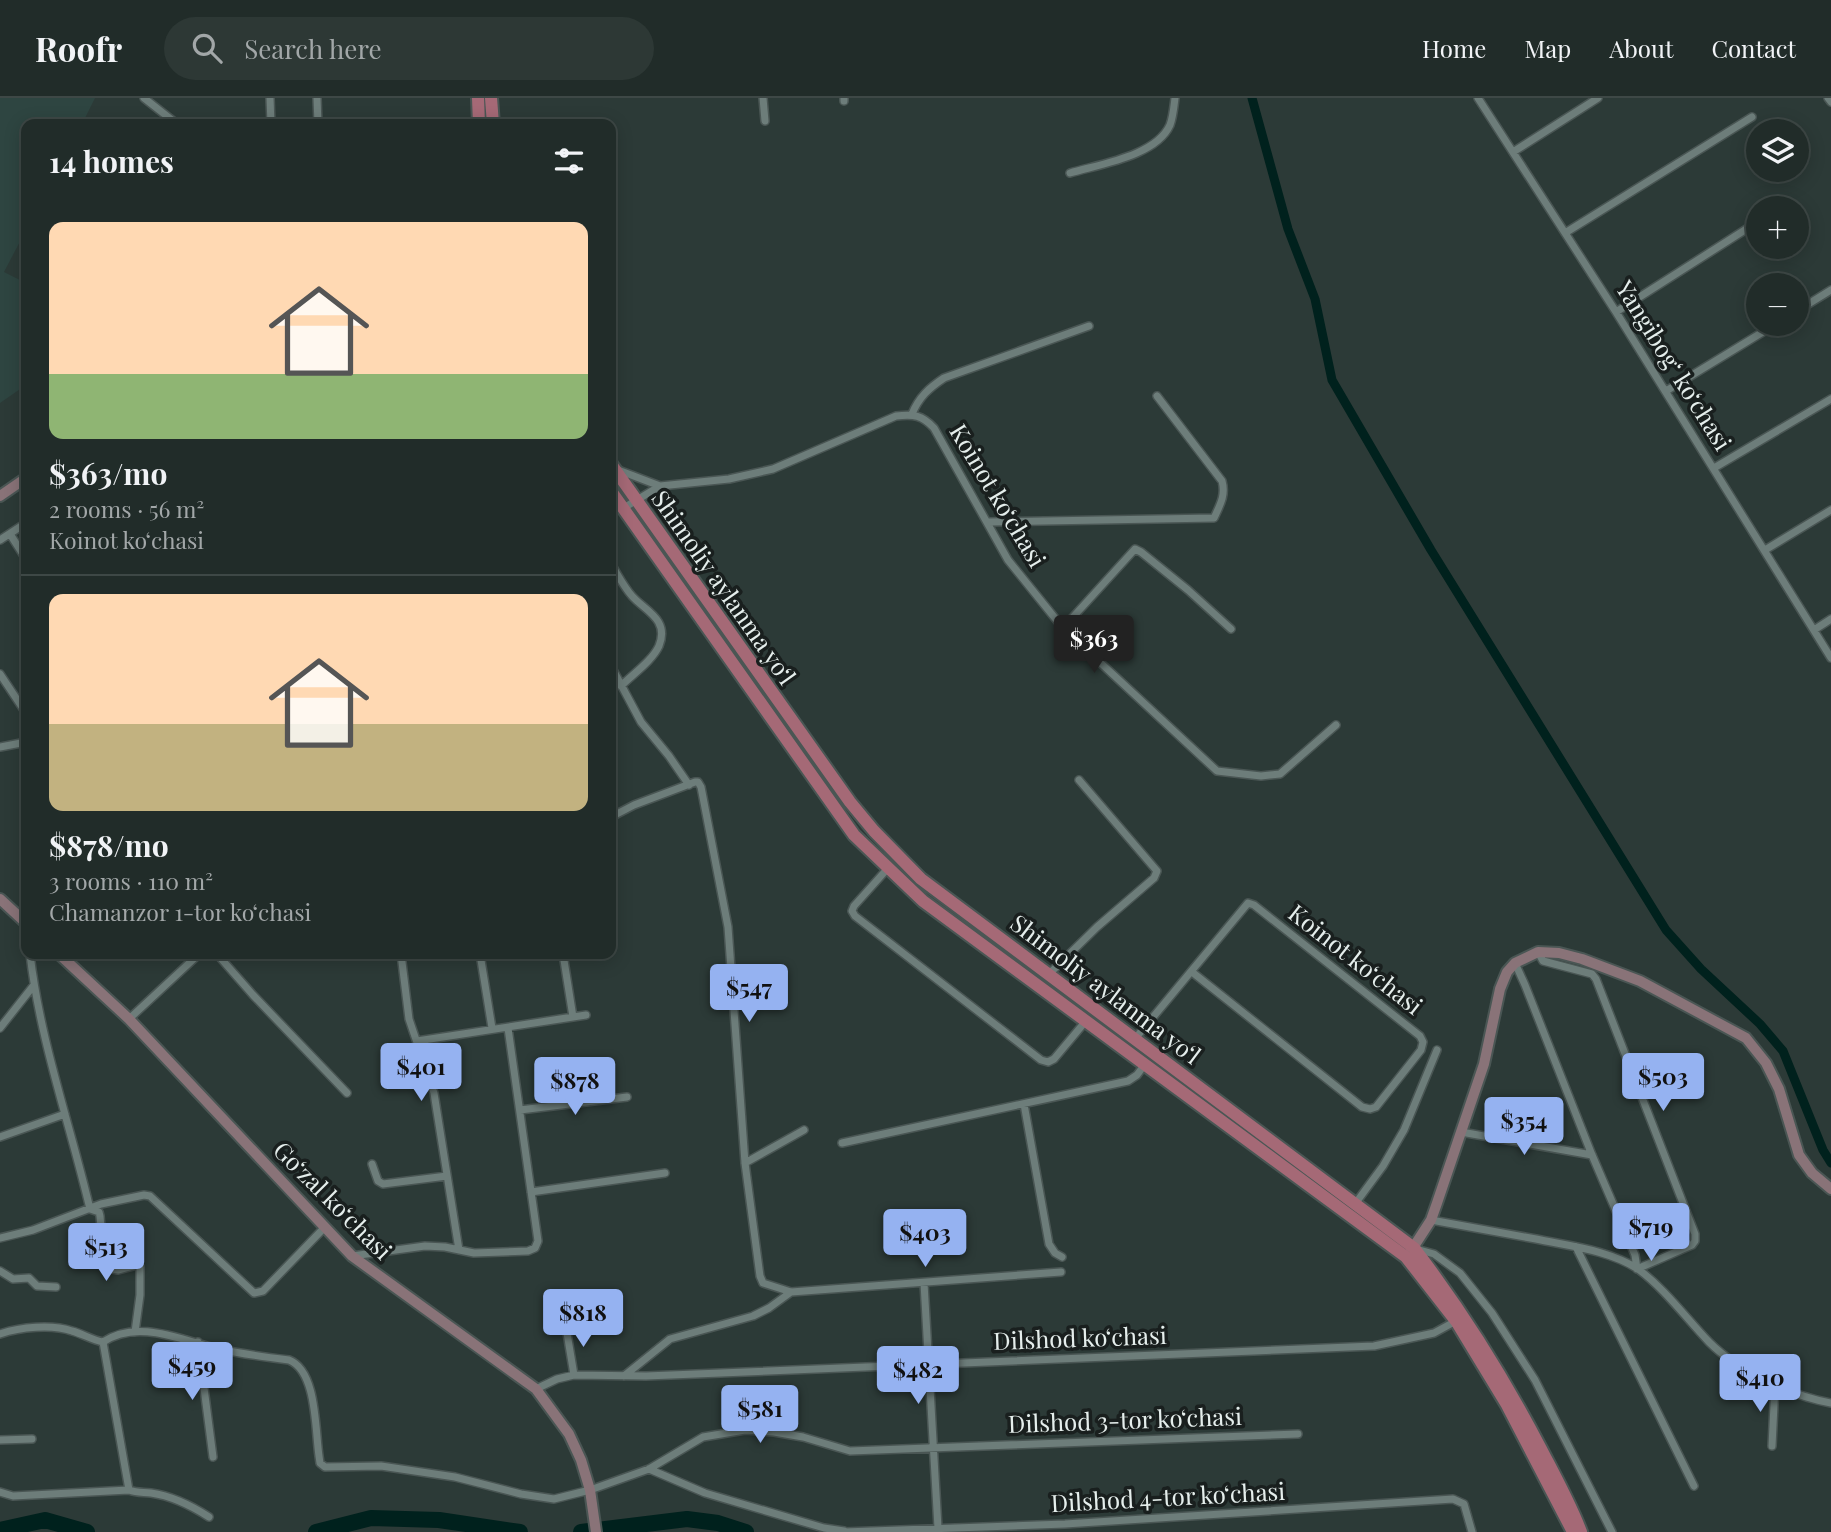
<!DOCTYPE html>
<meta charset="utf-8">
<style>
:root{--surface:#212c29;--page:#2d3835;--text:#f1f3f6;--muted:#a2a7a8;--line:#3e4846;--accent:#95b2f1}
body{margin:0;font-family:"Playfair Display",serif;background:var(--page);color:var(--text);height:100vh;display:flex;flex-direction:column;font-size:26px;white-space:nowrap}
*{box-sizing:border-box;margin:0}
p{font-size:23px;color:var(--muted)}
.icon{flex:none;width:38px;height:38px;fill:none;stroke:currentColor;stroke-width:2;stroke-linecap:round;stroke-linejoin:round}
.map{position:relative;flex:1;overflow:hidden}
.details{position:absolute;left:21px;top:21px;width:595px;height:840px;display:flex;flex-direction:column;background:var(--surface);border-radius:14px;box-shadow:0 4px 18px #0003,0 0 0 2px var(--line)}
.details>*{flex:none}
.fabs{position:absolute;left:1746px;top:21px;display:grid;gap:14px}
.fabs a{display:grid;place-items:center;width:63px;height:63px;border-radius:50%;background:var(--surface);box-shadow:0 4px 18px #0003,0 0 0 2px var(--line);font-size:35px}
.price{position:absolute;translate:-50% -60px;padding:0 16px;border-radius:7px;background:var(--accent);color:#111;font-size:23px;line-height:46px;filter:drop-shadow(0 2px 4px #0008)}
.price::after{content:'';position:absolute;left:50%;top:42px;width:21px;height:16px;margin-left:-10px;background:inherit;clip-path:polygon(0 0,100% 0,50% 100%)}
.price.on{background:#222;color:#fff}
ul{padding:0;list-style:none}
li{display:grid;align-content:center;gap:14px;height:371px;padding:0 28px}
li+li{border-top:2px solid var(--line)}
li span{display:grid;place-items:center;height:217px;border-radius:14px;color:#555}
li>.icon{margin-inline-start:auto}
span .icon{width:126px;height:126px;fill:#fffc;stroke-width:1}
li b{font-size:30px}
h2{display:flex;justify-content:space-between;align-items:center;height:84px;padding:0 28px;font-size:30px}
header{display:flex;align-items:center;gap:42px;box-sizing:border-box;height:98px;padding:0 35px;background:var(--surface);border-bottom:2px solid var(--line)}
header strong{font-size:33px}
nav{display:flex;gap:38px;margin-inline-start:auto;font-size:24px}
.search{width:490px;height:63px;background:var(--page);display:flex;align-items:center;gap:18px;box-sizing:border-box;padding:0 24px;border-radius:38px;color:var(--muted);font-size:26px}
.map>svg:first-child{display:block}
.built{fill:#2e4541}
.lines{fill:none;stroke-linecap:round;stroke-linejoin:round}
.canal{stroke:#00211d;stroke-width:9}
.river{stroke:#00211d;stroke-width:16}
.street-casing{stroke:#4a5654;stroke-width:10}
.secondary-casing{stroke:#4a5654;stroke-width:14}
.primary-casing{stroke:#4a5654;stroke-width:16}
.street{stroke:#6d7d7a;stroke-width:7}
.secondary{stroke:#897378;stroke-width:10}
.primary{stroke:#a56976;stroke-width:12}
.labels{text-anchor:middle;stroke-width:7;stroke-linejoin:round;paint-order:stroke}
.street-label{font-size:24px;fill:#e5eeec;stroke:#191f1e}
</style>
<header>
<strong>Roofr</strong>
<div class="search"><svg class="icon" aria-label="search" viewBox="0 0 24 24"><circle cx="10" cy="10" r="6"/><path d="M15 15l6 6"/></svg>Search here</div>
<nav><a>Home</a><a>Map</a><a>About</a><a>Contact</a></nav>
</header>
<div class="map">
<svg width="1831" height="1434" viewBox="0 0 1831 1434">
<rect width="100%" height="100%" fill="#2c3a37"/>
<path class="built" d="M0 0H95L82 26H26V132L4 174 26 185V287L0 305Z"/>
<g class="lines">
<path class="canal" d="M1252 0 1288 131 1315 201 1332 282 1431 452 1666 832 1701 871 1760 926 1783 953 1823 1052 1831 1065"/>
<path class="river" d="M0 1432 45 1422 87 1434
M316 1434 371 1420 439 1422 520 1434
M581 1434 687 1421 718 1425 746 1434"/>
<g class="street-casing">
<path id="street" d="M144 0 177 26
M270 0 271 26
M317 0 318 26
M763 0 765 23
M844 0V3
M1478 0 1616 214 1831 560
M1828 0 1831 4
M1513 54 1598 0
M1070 75C1100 66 1156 58 1170 27 1173 19 1174 8 1175 0
M1565 135 1752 19
M1797 213 1831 192
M1616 214 1759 123
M1666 293 1776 226
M912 316C919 299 929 290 944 280L1089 228
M1714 370 1831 301
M618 372 660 388
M622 411 660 388 729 381 773 371 896 318C914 316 922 317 934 330L1008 462 1063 530 1217 673 1261 678 1280 676 1336 627
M988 424 1214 420C1220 407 1226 397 1222 383L1157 298
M10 436 26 461
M0 442 26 425
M1765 452 1831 412
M611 466C618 477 624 489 632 498 644 512 670 521 659 548 652 563 633 576 621 588
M1063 530 1135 451 1141 454 1188 492 1231 531
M1814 532 1831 521
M611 568 641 624 669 658 689 687
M0 576 26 615
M0 649 21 645 26 642
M611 719 634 707 695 684H698L701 689 728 829 745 1065 760 1178 763 1185 791 1194 1061 1174
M889 769 854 808 852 813 855 818 1041 962 1048 964 1054 961 1085 924
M30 856C40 943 70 1026 90 1111
M217 856 253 897 347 995
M401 856 409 921 434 995 459 1152
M480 856 492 930
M563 856 573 919
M1515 865 1525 887 1592 1057 1635 1157 1637 1171 1692 1147 1695 1143V1136L1596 881 1592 876 1543 863 1538 854
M1048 877 1097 829 1154 780 1157 773 1079 682
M129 921 199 856
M0 930 34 887
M1134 942 1248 805 1254 807 1420 938 1423 944 1421 952 1376 1009 1370 1011 1362 1009 1192 874
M417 943 586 917
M1024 1006 1049 1146 1055 1155 1062 1159
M520 1012 627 999
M1461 1034 1592 1057
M0 1039 65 1016
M842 1045 1128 983 1137 977 1145 966
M745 1065 804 1032
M372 1066 378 1083 383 1086 447 1078
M531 1094 665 1075
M1355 1106 1383 1068 1404 1032 1437 952
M90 1111 99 1114 100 1118 103 1152 107 1170 118 1172 137 1167 140 1169V1197L135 1234
M1431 1122C1466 1128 1501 1135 1536 1141 1569 1148 1609 1152 1638 1171 1665 1191 1686 1220 1709 1244 1738 1273 1791 1298 1831 1305
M0 1140 33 1132 101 1106 144 1097 150 1098 254 1195 263 1193 324 1130
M1576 1149 1694 1388
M1416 1151 1434 1156 1460 1175 1492 1215 1535 1282 1612 1434
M352 1158 425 1148 445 1149 474 1155 528 1153 535 1150 538 1143 508 930
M0 1173 13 1181 29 1180 37 1188 56 1189
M924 1185 938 1430
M566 1229 574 1277
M0 1236C20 1229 52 1226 72 1233 83 1236 92 1242 103 1244 138 1220 183 1243 219 1251 242 1256 265 1259 289 1262 317 1273 315 1331 319 1358L320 1365 325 1369 381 1368 455 1379 521 1396 554 1401 590 1392 649 1371 703 1339 745 1332 774 1334 803 1339 850 1353 1298 1336
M103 1244 129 1392C137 1395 143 1394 151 1395 172 1398 192 1408 209 1419
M198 1244 213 1359
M624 1278 670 1241 753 1218 769 1210 791 1194
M536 1291 557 1281 574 1277 646 1278 1374 1248 1434 1235 1456 1223
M0 1342 32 1341
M1772 1348 1775 1286
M649 1371 705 1395 824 1430 844 1433
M0 1394 13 1398 129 1392
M844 1434 1065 1426 1453 1401 1464 1406 1472 1434"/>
</g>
<g class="secondary-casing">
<path id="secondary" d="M0 398 26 380
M0 801 26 825
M59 856 129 921 352 1158 536 1291 569 1336 581 1362 590 1392 596 1434
M1409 1156 1431 1122 1437 1105 1484 966 1500 891 1507 874 1515 865 1538 854 1559 855 1582 861 1640 883 1746 940 1766 965 1779 991 1799 1057 1812 1075 1831 1091"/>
</g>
<g class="primary-casing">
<path id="primary" d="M478 0 479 26
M491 0 493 26
M611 366 850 704 874 733 921 781 1414 1150C1463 1214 1504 1280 1541 1351 1555 1378 1570 1405 1581 1434
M611 393 854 737 923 803 1406 1159 1456 1223 1507 1307 1573 1434"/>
</g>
<use href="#street" class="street"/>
<use href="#secondary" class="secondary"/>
<use href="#primary" class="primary"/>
</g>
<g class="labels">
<g class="street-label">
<text transform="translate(1673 268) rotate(58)" y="8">Yangibogʻ koʻchasi</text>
<text transform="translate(997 398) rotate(59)" y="8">Koinot koʻchasi</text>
<text transform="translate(723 490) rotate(55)" y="8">Shimoliy aylanma yoʻl</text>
<text transform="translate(1355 862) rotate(38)" y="8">Koinot koʻchasi</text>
<text transform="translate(1105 892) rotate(37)" y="8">Shimoliy aylanma yoʻl</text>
<text transform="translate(332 1103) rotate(45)" y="8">Goʻzal koʻchasi</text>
<text transform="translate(1080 1241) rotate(-2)" y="8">Dilshod koʻchasi</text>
<text transform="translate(1125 1323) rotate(-2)" y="8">Dilshod 3-tor koʻchasi</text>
<text transform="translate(1168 1400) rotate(-3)" y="8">Dilshod 4-tor koʻchasi</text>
</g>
</g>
</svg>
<div class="fabs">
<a><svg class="icon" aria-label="layers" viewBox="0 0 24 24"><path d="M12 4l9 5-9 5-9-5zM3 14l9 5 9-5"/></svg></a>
<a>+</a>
<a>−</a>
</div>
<b class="price on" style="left:1094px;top:577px">$363</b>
<b class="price" style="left:749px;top:926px">$547</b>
<b class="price" style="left:421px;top:1005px">$401</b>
<b class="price" style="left:1663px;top:1015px">$503</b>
<b class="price" style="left:575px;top:1019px">$878</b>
<b class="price" style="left:1524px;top:1059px">$354</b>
<b class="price" style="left:1651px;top:1165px">$719</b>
<b class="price" style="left:925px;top:1171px">$403</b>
<b class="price" style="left:106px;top:1185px">$513</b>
<b class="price" style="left:583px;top:1251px">$818</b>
<b class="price" style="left:192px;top:1304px">$459</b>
<b class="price" style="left:918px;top:1308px">$482</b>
<b class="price" style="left:1760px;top:1316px">$410</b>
<b class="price" style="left:760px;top:1347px">$581</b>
<section class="details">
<h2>14 homes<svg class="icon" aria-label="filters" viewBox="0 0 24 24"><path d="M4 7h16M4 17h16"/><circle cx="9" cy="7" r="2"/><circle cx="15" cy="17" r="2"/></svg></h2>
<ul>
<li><span style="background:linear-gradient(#ffd9b3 70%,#8fb573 0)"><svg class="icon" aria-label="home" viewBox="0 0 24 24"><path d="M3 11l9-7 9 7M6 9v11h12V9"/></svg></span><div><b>$363/mo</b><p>2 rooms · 56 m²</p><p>Koinot koʻchasi</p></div></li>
<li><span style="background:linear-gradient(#ffd9b3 60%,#c2b280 0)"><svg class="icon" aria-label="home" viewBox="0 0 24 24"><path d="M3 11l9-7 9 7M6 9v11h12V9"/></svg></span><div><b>$878/mo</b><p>3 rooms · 110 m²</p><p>Chamanzor 1-tor koʻchasi</p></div></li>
</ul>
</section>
</div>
